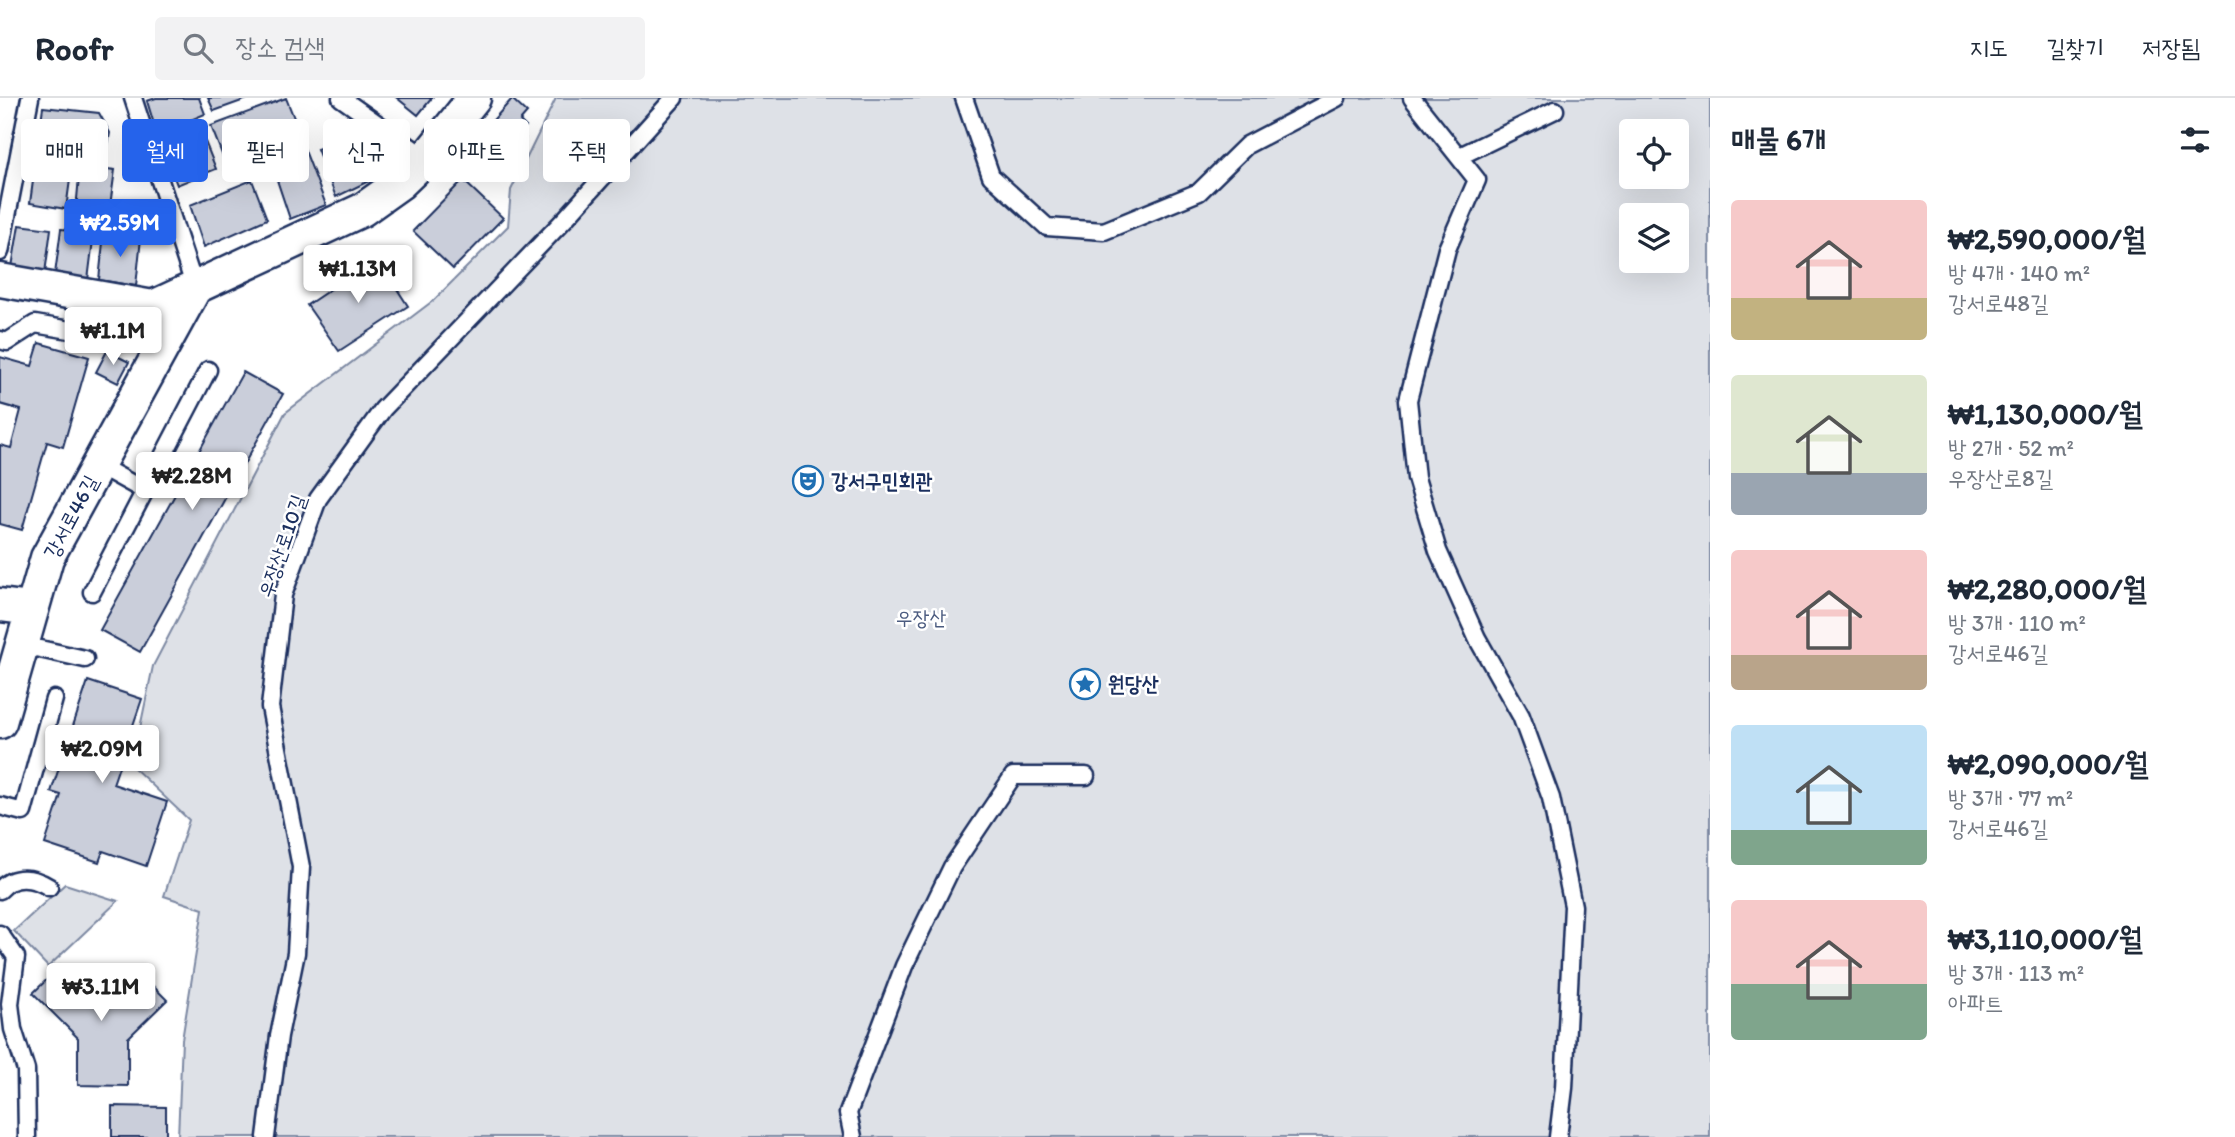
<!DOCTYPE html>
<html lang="ko">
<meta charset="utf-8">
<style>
:root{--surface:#fff;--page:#f2f2f3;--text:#1f2937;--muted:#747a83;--line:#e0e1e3;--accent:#2563eb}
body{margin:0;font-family:Itim,"Poor Story",sans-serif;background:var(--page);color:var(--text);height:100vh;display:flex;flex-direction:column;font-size:26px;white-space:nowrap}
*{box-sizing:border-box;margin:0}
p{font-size:23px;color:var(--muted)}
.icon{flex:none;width:38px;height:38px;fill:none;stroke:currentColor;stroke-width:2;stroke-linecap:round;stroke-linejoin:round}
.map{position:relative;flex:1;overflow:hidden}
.drawer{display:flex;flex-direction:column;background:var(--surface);width:525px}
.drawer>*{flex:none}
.banner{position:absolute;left:21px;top:21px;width:665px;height:63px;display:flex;gap:14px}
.buttons{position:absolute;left:1619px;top:21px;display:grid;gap:14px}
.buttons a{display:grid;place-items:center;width:70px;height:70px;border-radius:7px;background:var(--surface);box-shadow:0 7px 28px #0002;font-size:35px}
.price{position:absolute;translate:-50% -60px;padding:0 16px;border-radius:7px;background:#fff;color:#222;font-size:23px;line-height:46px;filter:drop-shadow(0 2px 4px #0008)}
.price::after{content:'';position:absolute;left:50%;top:42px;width:21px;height:16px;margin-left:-10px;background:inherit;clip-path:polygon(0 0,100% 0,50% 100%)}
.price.current{background:var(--accent);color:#fff}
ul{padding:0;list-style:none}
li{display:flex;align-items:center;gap:21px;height:175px;padding:0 21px}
li span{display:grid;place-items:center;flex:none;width:196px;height:140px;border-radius:7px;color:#555}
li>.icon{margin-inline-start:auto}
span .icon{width:84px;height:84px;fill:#fffc;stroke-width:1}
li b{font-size:30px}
h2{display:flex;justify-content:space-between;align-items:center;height:84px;padding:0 21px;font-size:30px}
.pill{padding:0 24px;border-radius:7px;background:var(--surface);box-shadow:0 7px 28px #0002;font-size:24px;line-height:63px}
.pill.current{background:var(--accent);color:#fff}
header{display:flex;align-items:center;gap:42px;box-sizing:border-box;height:98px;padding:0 35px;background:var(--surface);border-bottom:2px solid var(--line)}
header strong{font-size:33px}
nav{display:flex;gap:38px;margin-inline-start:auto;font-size:24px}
.search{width:490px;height:63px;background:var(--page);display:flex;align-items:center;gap:18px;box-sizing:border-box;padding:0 24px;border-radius:7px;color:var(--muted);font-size:26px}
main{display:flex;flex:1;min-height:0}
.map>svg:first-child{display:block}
.green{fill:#dee1e7;stroke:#7c88a2;stroke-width:2;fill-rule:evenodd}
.building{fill:#caceda;stroke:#1b2f5e;stroke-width:2}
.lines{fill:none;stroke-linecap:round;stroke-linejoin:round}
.service-casing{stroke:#1b2f5e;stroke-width:21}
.minor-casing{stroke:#1b2f5e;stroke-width:37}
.service{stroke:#fff;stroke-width:16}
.minor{stroke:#fff;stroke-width:32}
.labels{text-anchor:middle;stroke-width:5;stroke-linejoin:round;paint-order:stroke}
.poi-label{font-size:21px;font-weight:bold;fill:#1b2f5e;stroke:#fff;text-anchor:start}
.street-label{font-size:21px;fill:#1b2f5e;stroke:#fff}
.park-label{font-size:21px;fill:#4c5c80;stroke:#fff}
</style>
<header>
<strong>Roofr</strong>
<div class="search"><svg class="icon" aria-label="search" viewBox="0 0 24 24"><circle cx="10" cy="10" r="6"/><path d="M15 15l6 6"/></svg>장소 검색</div>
<nav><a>지도</a><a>길찾기</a><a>저장됨</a></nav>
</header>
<main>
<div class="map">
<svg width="1710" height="1039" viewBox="0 0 1710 1039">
<rect width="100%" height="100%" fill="#fff"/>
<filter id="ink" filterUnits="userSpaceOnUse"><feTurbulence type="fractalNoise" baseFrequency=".0143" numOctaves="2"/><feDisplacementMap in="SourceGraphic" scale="14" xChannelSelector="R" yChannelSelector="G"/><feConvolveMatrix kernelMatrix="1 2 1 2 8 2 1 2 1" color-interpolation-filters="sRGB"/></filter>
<g filter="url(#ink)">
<path class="green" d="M556 0H1710V1039H178L182 942 203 811 164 798 189 722 132 668 153 568 285 315 434 202 508 128 511 92ZM1631 33H1676V79H1631ZM1631 117H1676V163H1631Z
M65 786 118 803 48 869 14 833Z"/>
<path class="building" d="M156 0H199L205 16 157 36 147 3Z
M208 0H250L214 13Z
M286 0 302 40 227 69 211 28Z
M397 0H432L418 17Z
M512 1 527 15 520 23 526 29 519 35 525 40 517 49 522 54 508 69 514 75 506 83 469 49Z
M43 9 99 15 110 35 107 52 38 45Z
M200 31 216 71 177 87 162 48Z
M358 39 375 80 336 99 317 51Z
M304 50 326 107 290 121 271 64Z
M36 61 72 67 66 111 30 105Z
M80 68 115 72 109 115 76 112Z
M252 82 267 121 204 149 190 107Z
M463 82 503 120 453 171 413 133Z
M19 127 51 131 45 175 12 169Z
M61 131 94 134 88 182 55 176Z
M104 135 141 140 136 188 99 182Z
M377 160 408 208 339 253 307 207Z
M39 245 89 259 63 349 47 344 22 432 0 426V347L11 350 21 312 0 306V259L32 268Z
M107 253 129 264 118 285 96 274Z
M243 274 283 296 140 554 100 532Z
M88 583 142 601 113 686 167 704 146 768 103 753 99 764 45 746 61 697 51 694Z
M61 868 100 908 137 872 167 902 128 940V988L78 987V940L33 895Z
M112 1008 166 1009V1039H112Z"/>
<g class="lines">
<g class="service-casing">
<path id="service" d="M133 0 195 190
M341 0 426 60
M964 0 991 78 1047 129 1104 133 1199 94 1247 47 1337 0
M1412 0 1477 82 1447 151 1408 302 1416 380 1438 453 1477 540 1521 618 1551 700 1573 808 1564 990 1558 1039
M1460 58 1555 12
M0 154 30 0
M0 242 7 244 35 226 163 248
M98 367 145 393
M92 494 208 272
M22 547 85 561
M0 708 23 714 54 601
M0 792C13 776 33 779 49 789
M0 836 16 859 10 906 13 931 26 972 27 1039
M266 1039 279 938 296 855 301 769 270 609 283 497 318 401 383 311 565 121 674 0
M853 1039 848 1015 904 868 952 769 1013 678H1086"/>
</g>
<g class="minor-casing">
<path id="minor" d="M0 182 153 209 362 112 400 85 426 60 474 0
M0 507 31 511
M0 624 47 460 195 190"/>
</g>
<use href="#service" class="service"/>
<use href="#minor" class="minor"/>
</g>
</g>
<defs>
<g id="theatre-ring" transform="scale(1.575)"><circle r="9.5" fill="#fff" stroke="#1f6fb2" stroke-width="1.5"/><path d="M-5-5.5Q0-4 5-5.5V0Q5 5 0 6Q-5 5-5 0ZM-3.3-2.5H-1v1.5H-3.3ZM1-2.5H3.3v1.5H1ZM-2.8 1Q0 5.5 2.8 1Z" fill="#1f6fb2"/></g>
<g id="sight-ring" transform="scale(1.575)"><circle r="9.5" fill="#fff" stroke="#1f6fb2" stroke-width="1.5"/><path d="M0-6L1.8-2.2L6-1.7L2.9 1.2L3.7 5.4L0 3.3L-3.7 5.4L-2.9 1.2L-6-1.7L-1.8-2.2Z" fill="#1f6fb2"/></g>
</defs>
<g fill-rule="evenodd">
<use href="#theatre-ring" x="808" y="383"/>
<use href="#sight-ring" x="1085" y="586"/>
</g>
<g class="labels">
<g class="poi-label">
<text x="831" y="390">강서구민회관</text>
<text x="1108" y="593">원당산</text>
</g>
<g class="street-label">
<text transform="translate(71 419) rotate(-62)" y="7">강서로46길</text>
<text transform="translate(282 448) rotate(-71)" y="7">우장산로10길</text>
</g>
<g class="park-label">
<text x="921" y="527">우장산</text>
</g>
</g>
</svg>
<div class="buttons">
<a><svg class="icon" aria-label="locate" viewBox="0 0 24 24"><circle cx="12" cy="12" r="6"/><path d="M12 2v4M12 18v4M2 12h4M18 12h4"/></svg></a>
<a><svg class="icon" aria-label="layers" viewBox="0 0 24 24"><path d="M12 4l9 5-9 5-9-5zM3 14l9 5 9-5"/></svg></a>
</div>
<b class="price current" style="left:120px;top:161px">₩2.59M</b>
<b class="price" style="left:358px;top:207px">₩1.13M</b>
<b class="price" style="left:113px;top:269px">₩1.1M</b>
<b class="price" style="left:192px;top:414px">₩2.28M</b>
<b class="price" style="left:102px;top:687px">₩2.09M</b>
<b class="price" style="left:101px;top:925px">₩3.11M</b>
<div class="banner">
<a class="pill">매매</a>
<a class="pill current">월세</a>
<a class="pill">필터</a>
<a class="pill">신규</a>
<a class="pill">아파트</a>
<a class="pill">주택</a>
</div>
</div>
<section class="drawer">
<h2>매물 6개<svg class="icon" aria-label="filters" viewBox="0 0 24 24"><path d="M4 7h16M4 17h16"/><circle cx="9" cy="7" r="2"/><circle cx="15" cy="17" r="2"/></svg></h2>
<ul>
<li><span style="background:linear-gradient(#f6c9c9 70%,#c2b280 0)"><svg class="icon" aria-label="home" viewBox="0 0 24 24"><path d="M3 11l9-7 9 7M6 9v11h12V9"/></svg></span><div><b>₩2,590,000/월</b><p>방 4개 · 140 m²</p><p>강서로48길</p></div></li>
<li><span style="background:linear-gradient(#dfe7d0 70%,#9aa5b1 0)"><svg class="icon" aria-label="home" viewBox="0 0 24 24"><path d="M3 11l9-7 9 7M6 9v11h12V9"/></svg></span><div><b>₩1,130,000/월</b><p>방 2개 · 52 m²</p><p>우장산로8길</p></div></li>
<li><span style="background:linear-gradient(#f6c9c9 75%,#b9a48a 0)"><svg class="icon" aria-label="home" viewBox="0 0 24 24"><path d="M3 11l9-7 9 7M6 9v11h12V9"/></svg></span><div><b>₩2,280,000/월</b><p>방 3개 · 110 m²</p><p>강서로46길</p></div></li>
<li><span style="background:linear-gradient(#bfe0f5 75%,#7fa58c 0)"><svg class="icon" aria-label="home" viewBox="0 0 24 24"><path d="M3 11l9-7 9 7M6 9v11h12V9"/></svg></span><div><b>₩2,090,000/월</b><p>방 3개 · 77 m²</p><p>강서로46길</p></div></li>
<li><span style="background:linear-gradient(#f6c9c9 60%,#7fa58c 0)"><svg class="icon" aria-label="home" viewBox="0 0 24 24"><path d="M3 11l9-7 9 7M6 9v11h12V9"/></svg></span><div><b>₩3,110,000/월</b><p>방 3개 · 113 m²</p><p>아파트</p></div></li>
</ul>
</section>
</main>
